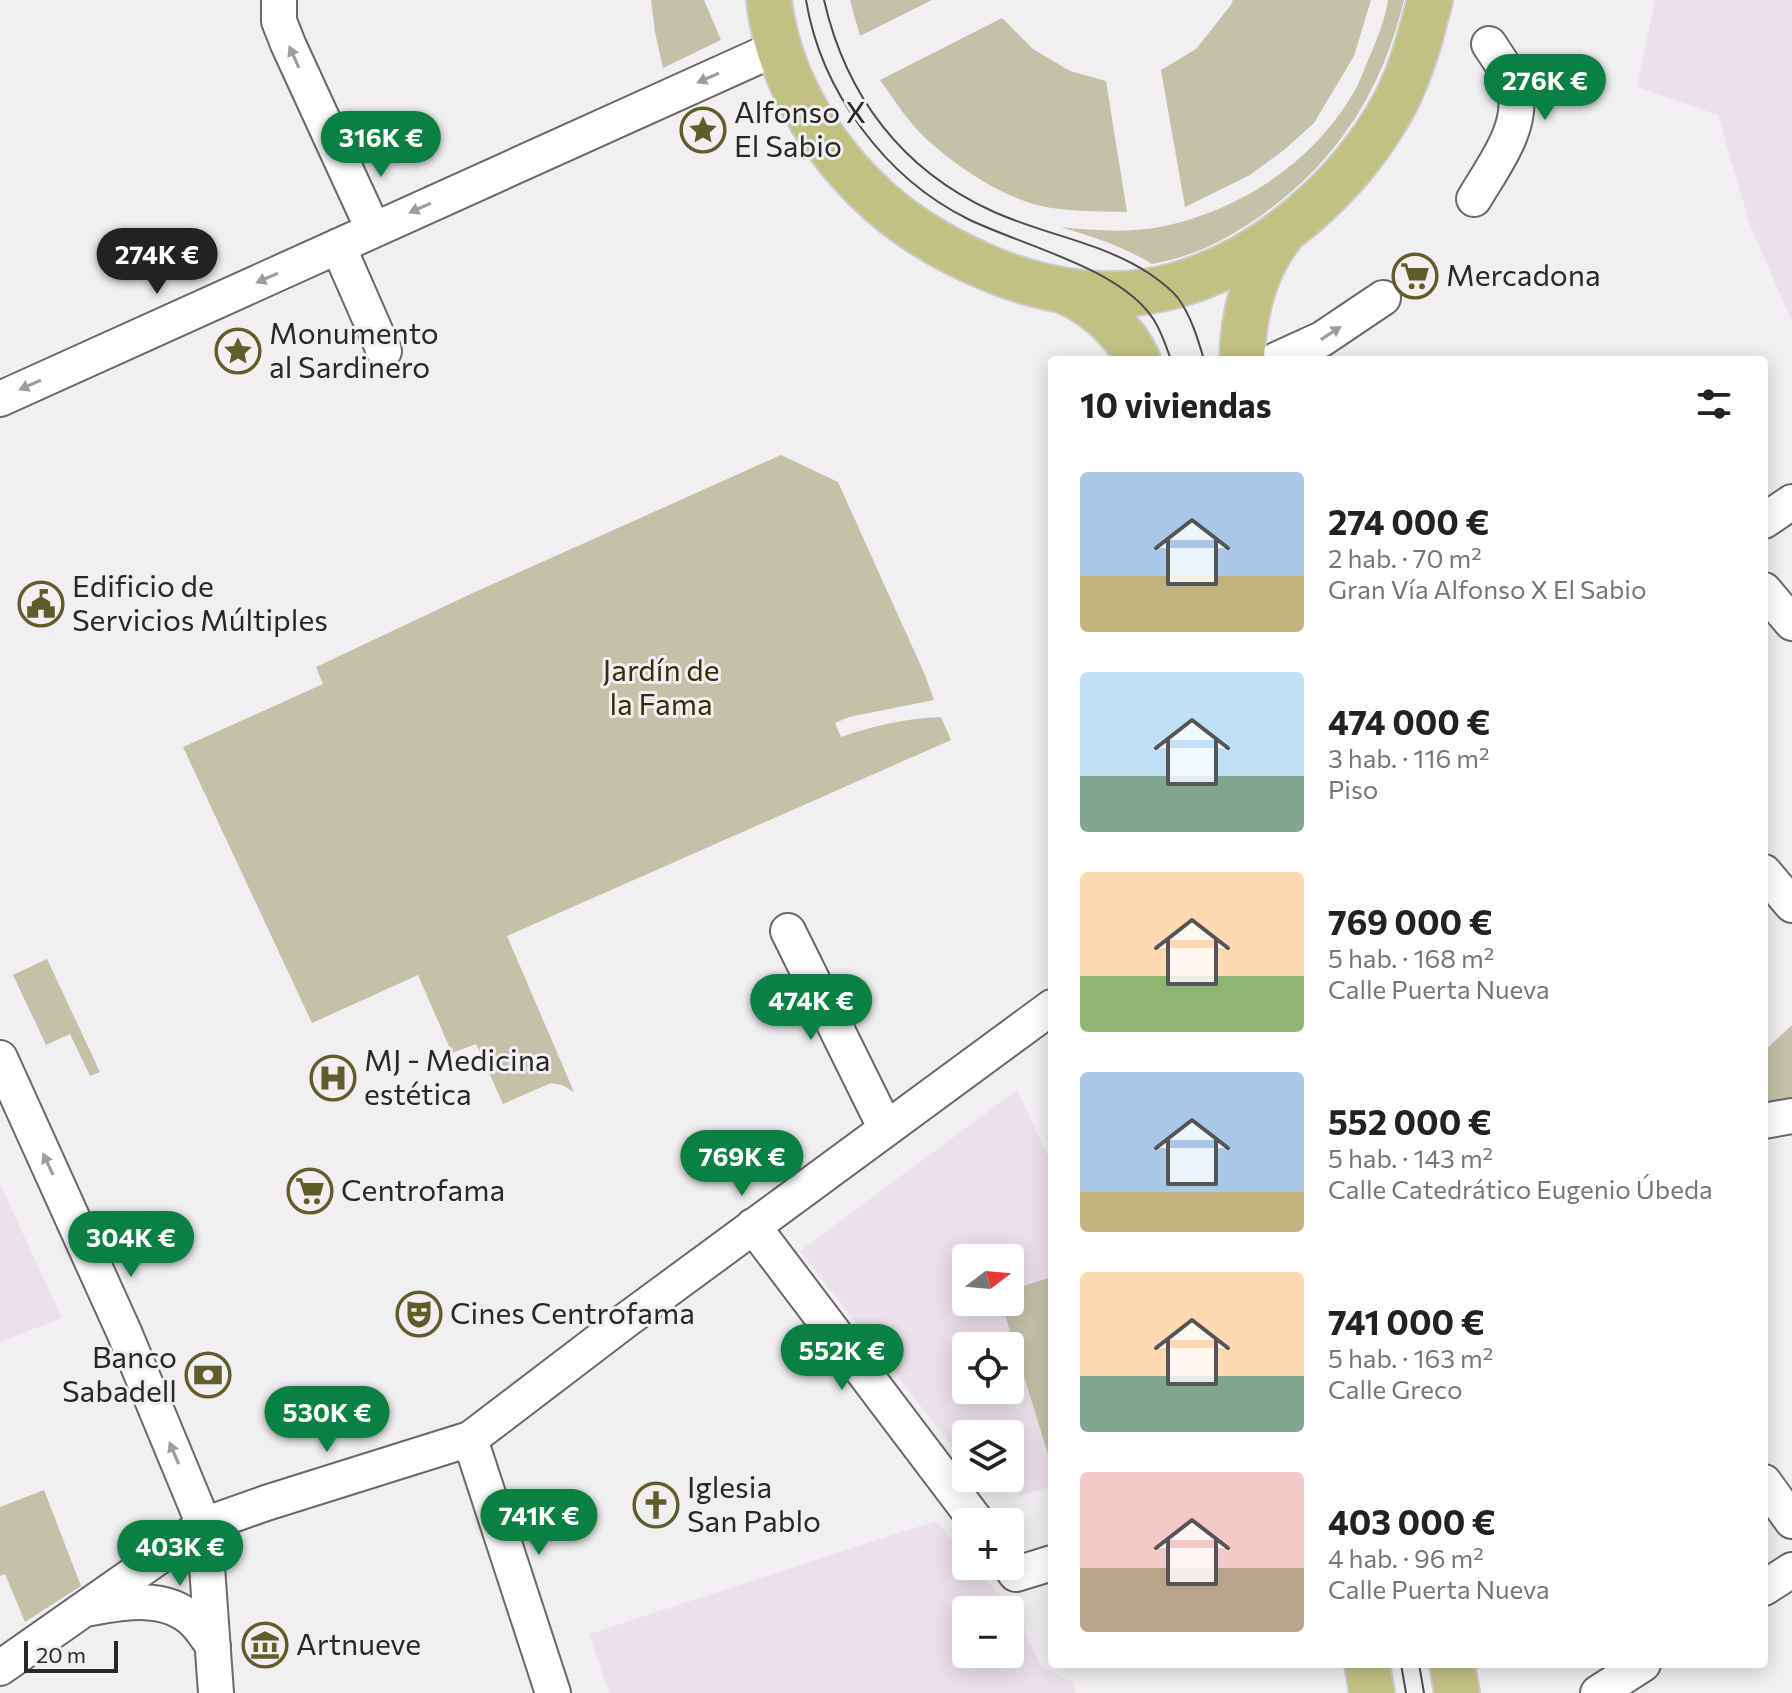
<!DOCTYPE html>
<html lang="es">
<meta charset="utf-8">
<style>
:root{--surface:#fff;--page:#f6f6f6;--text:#222;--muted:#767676;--accent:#0b8043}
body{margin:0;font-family:Commissioner,sans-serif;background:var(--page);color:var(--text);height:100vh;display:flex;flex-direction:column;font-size:30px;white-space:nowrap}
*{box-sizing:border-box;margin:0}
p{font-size:26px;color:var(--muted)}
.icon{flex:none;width:44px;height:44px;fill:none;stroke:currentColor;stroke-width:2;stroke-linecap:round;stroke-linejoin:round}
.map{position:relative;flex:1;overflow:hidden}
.panel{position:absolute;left:1048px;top:356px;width:720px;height:1312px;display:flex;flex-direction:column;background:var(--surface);border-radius:8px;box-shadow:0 4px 20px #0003}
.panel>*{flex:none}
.needle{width:52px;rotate:74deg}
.fabs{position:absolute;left:952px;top:1244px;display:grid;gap:16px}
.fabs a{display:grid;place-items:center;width:72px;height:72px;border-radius:8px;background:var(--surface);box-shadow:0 4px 20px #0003;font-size:40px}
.scale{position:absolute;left:24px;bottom:20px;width:94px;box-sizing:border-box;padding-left:8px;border:4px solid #292829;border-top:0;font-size:22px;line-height:28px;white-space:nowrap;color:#292829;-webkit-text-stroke:6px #f2eff2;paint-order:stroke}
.price{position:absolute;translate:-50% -68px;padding:0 18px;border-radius:28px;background:var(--accent);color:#fff;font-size:26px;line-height:52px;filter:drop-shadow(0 2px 4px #0008)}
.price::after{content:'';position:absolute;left:50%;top:48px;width:24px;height:18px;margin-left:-12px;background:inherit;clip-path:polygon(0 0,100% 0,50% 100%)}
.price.on{background:#222;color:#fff}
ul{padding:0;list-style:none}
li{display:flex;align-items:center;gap:24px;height:200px;padding:0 32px}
li span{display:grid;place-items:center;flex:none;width:224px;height:160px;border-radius:8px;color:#555}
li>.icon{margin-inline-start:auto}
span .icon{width:96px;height:96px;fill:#fffc;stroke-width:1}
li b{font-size:34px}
h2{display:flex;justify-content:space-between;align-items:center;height:96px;padding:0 32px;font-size:34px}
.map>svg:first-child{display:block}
.built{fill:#ebe1ea;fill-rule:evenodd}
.green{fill:#c2c2a8}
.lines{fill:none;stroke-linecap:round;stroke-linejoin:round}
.street-casing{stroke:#6a686a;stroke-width:38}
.primary-casing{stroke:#cccbcc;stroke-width:48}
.street{stroke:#fff;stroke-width:34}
.primary{stroke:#c3c182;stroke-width:44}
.tram{stroke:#4d4c4d;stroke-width:2}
.oneway{fill:#9f9e9f}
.labels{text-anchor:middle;stroke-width:6;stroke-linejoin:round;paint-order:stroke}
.poi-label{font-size:30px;fill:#292829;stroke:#f2eff2;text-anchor:start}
.park-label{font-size:30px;fill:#312f03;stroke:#f2eff2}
</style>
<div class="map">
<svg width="1792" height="1693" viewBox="0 0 1792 1693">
<rect width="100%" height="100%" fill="#f2eff2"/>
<path class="built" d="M1655 0H1792V322L1749 222 1718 115 1637 87Z
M1017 1090 1052 1165V1486L1020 1496 1014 1476 1010 1477V1434H966V1464L800 1251ZM966 1258H1010V1302H966ZM966 1346H1010V1390H966Z
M0 1184 62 1318 0 1342Z
M936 1521 966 1556V1566H975L1017 1615 1041 1666 1072 1682 1076 1693H609L589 1634ZM966 1610H1010V1654H966Z"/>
<path class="green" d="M651 0H704L721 40 663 68 655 32Z
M850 0H932L860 36Z
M1233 0H1371L1354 56 1314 123 1284 150 1250 175 1185 207 1161 70 1196 49 1231 5Z
M1388 0H1404C1381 96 1331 171 1247 225 1218 244 1187 258 1152 264 1123 246 1093 237 1061 227 1095 231 1131 233 1165 226 1241 209 1310 164 1351 97 1359 85 1363 71 1369 58 1377 39 1385 21 1388 0Z
M1002 18 1033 49 1070 71 1106 81 1127 212C1099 211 1069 212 1041 206 998 196 942 158 913 125 901 111 891 95 880 80Z
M781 455 838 482 925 675 934 700 849 717 835 723 841 737C872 726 908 718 941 717L951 740 507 936 574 1092 562 1085 551 1083 503 1104 476 1044 452 1053 418 975 312 1023 183 747 323 684 316 667 475 592Z
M47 959 100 1072 90 1076 70 1034 46 1045 13 975Z
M1792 1025V1116L1764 1121V1051Z
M1052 1277V1467L1001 1302H1010V1290Z
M44 1490 81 1586 25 1622 5 1574 0 1576V1507Z"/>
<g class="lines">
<g class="street-casing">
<path id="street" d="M279 0V21L288 44 373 229
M1474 199C1492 168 1526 125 1514 88 1509 72 1498 58 1489 44
M338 246 384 351
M1276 360 1322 339 1383 298
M0 399 779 47
M1764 521 1792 502
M1764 590 1792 623
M1764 872 1792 905
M788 931 886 1129
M0 1058 124 1332 204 1525 216 1693
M1764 1121 1792 1116
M753 1226 977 1522
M470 1439 553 1693
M1764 1482 1792 1521
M1010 1566 1016 1574 1052 1563
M1764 1588 1792 1570
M91 1608C124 1602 166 1594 194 1621 201 1628 207 1637 213 1646
M0 1668 204 1525 266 1503 470 1439 625 1321 1052 1007
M1598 1693 1643 1664"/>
</g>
<g class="primary-casing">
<path id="primary" d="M769 0C777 72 816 140 867 190 902 225 943 249 988 268 1047 293 1114 303 1177 285 1268 259 1351 185 1395 103 1412 70 1421 35 1430 0
M1064 291C1094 303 1125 331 1138 360
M1242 360C1243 316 1254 270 1281 235
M1367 1664 1372 1693
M1452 1664 1457 1693"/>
</g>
<use href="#street" class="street"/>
<use href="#primary" class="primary"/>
<path class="tram" d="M806 0C821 91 885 178 968 219 1023 246 1121 268 1154 320 1162 333 1166 346 1171 360
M824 0C846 96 902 170 992 211 1044 235 1102 242 1150 274 1160 281 1171 289 1178 298 1191 316 1198 339 1204 360
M1401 1664 1406 1693
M1419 1664 1424 1693"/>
</g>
<defs><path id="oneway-solid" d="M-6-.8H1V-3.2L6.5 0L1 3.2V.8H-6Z" transform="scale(2)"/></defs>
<g class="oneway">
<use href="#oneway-solid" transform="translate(294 57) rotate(-114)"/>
<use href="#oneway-solid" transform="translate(708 78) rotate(156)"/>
<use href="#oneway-solid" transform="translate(420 208) rotate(156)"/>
<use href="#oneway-solid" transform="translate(267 278) rotate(156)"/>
<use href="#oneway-solid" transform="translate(1331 333) rotate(-33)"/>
<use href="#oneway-solid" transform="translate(30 385) rotate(156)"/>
<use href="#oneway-solid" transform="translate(48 1164) rotate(-115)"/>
<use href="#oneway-solid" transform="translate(174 1453) rotate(-113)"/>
</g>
<defs>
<g id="sight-ring" transform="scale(2.3)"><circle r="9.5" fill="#f2eff2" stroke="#605d2a" stroke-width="1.5"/><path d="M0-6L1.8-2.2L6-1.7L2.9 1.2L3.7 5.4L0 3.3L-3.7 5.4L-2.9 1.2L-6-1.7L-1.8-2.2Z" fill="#605d2a"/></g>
<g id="supermarket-ring" transform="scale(2.3)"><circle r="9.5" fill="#f2eff2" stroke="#605d2a" stroke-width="1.5"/><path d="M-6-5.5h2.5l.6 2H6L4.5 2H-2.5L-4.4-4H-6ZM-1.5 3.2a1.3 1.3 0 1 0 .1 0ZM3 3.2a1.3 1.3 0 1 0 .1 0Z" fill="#605d2a"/></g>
<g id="civic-ring" transform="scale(2.3)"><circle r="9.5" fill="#f2eff2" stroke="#605d2a" stroke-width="1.5"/><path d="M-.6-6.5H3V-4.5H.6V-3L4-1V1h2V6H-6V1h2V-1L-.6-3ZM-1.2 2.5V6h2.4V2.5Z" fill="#605d2a"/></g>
<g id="hospital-ring" transform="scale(2.3)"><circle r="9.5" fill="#f2eff2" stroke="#605d2a" stroke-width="1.5"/><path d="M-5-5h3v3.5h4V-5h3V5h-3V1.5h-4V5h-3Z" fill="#605d2a"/></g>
<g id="theatre-ring" transform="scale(2.3)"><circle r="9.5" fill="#f2eff2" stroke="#605d2a" stroke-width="1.5"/><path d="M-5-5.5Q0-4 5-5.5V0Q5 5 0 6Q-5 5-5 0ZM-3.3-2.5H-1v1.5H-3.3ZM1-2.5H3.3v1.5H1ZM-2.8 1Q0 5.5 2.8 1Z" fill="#605d2a"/></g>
<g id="bank-ring" transform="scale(2.3)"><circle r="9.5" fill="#f2eff2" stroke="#605d2a" stroke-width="1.5"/><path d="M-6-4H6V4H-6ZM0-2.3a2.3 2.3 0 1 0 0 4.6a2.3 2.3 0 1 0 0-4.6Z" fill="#605d2a"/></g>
<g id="church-ring" transform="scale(2.3)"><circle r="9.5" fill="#f2eff2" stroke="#605d2a" stroke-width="1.5"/><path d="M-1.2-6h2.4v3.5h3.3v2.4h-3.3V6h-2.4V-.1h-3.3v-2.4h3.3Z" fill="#605d2a"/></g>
<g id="museum-ring" transform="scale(2.3)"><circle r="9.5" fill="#f2eff2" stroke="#605d2a" stroke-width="1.5"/><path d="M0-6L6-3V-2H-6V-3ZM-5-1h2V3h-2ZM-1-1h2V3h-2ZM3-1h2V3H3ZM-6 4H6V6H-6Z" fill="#605d2a"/></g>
</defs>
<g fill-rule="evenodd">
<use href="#sight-ring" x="703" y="130"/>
<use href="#supermarket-ring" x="1415" y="276"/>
<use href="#sight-ring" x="238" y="351"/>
<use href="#civic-ring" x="41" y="604"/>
<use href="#hospital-ring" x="333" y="1078"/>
<use href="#supermarket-ring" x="310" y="1191"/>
<use href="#theatre-ring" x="419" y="1314"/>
<use href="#bank-ring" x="208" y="1375"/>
<use href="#church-ring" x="656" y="1505"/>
<use href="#museum-ring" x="265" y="1645"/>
</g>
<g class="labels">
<g class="poi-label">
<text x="734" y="123">Alfonso X<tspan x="734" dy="34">El Sabio</tspan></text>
<text x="1446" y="286">Mercadona</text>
<text x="269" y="344">Monumento<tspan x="269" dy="34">al Sardinero</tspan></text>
<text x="72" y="597">Edificio de<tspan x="72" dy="34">Servicios Múltiples</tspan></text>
<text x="364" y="1071">MJ - Medicina<tspan x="364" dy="34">estética</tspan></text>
<text x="341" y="1201">Centrofama</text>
<text x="450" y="1324">Cines Centrofama</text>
<text x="177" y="1368" text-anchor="end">Banco<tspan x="177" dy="34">Sabadell</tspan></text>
<text x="687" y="1498">Iglesia<tspan x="687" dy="34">San Pablo</tspan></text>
<text x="296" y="1655">Artnueve</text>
</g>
<g class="park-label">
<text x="661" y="681">Jardín de<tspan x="661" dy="34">la Fama</tspan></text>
</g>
</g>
</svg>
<div class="fabs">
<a><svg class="needle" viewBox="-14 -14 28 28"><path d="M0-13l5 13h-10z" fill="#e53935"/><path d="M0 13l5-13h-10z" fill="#767676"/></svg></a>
<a><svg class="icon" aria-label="locate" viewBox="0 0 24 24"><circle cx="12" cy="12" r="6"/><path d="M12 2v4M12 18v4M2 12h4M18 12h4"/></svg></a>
<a><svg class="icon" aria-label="layers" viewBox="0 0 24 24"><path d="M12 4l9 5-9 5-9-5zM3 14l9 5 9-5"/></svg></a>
<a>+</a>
<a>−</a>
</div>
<div class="scale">20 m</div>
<b class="price" style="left:1545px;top:122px">276K €</b>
<b class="price" style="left:381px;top:179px">316K €</b>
<b class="price on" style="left:157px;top:296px">274K €</b>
<b class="price" style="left:811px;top:1042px">474K €</b>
<b class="price" style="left:742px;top:1198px">769K €</b>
<b class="price" style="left:131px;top:1279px">304K €</b>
<b class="price" style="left:842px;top:1392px">552K €</b>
<b class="price" style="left:327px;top:1454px">530K €</b>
<b class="price" style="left:539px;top:1557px">741K €</b>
<b class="price" style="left:180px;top:1588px">403K €</b>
<section class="panel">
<h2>10 viviendas<svg class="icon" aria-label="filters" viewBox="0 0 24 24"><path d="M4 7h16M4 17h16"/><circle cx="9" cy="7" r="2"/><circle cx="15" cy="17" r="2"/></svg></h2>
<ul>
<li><span style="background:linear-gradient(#a9c7e8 65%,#c2b280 0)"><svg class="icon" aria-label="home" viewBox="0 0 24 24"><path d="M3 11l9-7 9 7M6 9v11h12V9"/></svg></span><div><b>274 000 €</b><p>2 hab. · 70 m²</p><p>Gran Vía Alfonso X El Sabio</p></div></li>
<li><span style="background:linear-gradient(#bfe0f5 65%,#7fa58c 0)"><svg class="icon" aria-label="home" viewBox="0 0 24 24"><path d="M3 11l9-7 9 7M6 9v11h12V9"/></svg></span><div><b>474 000 €</b><p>3 hab. · 116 m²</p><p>Piso</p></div></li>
<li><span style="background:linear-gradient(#ffd9b3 65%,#8fb573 0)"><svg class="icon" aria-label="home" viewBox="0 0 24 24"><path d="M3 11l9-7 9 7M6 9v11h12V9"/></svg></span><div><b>769 000 €</b><p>5 hab. · 168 m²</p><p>Calle Puerta Nueva</p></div></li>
<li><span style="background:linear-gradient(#a9c7e8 75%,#c2b280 0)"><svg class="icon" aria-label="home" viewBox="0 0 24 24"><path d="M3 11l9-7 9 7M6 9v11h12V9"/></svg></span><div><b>552 000 €</b><p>5 hab. · 143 m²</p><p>Calle Catedrático Eugenio Úbeda</p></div></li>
<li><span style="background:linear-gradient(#ffd9b3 65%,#7fa58c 0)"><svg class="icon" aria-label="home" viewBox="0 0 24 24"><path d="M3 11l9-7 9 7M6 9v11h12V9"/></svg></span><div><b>741 000 €</b><p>5 hab. · 163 m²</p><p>Calle Greco</p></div></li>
<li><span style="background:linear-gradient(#f6c9c9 60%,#b9a48a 0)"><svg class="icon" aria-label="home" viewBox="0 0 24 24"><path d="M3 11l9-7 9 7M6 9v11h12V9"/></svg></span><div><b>403 000 €</b><p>4 hab. · 96 m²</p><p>Calle Puerta Nueva</p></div></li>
</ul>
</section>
</div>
